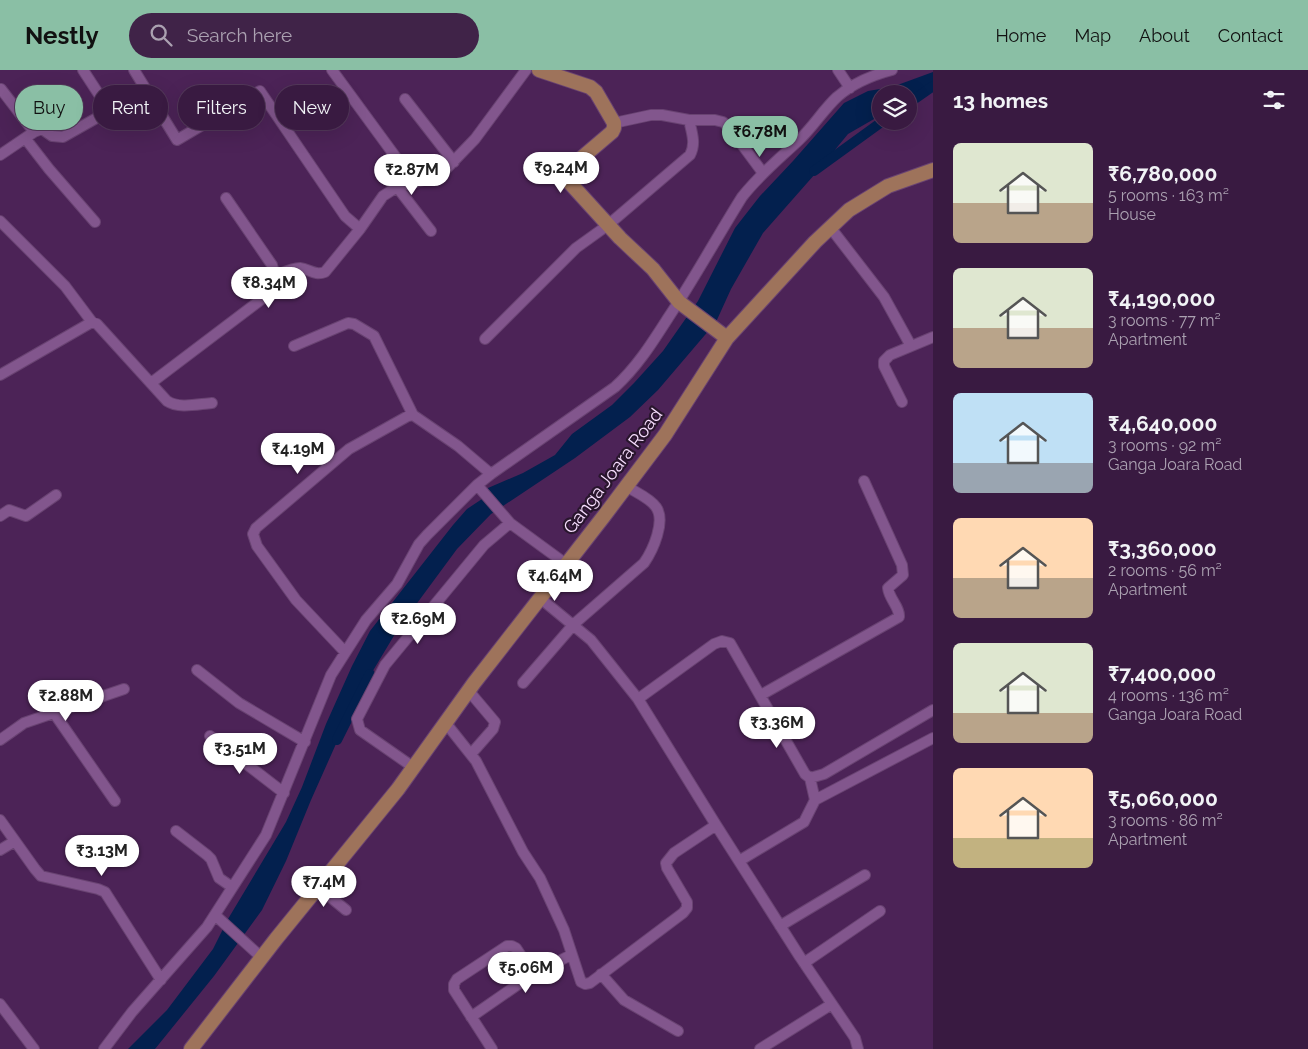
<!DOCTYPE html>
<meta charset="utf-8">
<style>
:root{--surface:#391a41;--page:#402348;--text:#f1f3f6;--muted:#aba1b1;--line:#53385a;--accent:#8abfa5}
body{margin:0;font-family:Raleway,sans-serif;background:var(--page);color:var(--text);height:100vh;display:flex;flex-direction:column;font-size:19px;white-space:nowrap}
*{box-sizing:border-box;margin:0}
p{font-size:16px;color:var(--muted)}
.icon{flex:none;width:28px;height:28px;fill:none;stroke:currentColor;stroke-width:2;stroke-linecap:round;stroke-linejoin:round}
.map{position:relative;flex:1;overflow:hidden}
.sheet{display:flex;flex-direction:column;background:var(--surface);width:375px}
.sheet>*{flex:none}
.top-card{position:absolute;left:15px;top:15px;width:475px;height:45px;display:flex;gap:10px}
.buttons{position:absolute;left:872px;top:15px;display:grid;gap:10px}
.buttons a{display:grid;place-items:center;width:45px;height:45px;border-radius:50%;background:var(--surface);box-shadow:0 5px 20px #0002,0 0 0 1px var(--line);font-size:25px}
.price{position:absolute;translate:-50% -42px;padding:0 11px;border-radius:18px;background:#fff;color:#222;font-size:16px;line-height:32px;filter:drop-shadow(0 1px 2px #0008)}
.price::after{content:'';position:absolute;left:50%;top:30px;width:15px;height:11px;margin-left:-8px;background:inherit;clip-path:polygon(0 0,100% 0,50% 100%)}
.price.active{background:var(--accent);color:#111}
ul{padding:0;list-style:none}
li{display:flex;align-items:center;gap:15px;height:125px;padding:0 20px}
li span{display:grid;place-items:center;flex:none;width:140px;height:100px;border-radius:8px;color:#555}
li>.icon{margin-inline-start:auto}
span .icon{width:60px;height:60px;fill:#fffc;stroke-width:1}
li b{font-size:21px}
h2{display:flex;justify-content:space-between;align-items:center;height:60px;padding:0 20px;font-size:21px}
.tag{padding:0 18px;border-radius:22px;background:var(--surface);box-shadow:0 5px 20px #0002,0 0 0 1px var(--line);font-size:18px;line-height:45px}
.tag.active{background:var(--accent);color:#111}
header{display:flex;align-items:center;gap:30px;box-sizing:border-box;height:70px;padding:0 25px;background:var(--accent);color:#111}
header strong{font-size:24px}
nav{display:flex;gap:28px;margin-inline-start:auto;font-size:18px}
.search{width:350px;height:45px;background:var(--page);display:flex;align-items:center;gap:12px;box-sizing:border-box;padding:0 18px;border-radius:28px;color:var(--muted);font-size:19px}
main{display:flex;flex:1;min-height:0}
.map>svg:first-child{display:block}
.water{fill:#03204e}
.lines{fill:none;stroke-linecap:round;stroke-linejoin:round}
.canal{stroke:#03204e;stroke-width:10}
.minor-casing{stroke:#694372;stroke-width:12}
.major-casing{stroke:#694372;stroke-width:16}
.minor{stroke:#82568d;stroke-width:10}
.major{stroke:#9e735b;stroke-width:14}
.labels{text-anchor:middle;stroke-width:4.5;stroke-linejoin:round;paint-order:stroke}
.street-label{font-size:18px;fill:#f8dfff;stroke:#29162d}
</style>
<header>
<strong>Nestly</strong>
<div class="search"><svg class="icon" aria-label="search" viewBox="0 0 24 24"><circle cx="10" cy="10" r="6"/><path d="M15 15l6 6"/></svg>Search here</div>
<nav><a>Home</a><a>Map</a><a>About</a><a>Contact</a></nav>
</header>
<main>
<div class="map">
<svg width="933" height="979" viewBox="0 0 933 979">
<rect width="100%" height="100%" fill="#4c2357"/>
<path class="water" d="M933 2V22L909 29V24H881V45L848 64 815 104 763 163 731 219 716 252 658 320 630 347 575 388 491 444 457 479 398 559 356 629 311 730 286 791 262 840 214 906 155 979H128L167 940 213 879 228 849 286 752 302 717 326 654 352 596 370 561 453 455 467 439 482 429 488 418 523 403 555 385 572 364 612 335 634 313 663 281 698 231 735 158 760 126 793 91 844 33 868 21 892 17Z"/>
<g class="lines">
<path class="canal" d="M909 33 933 16
M814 101 883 51
M337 670 370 604"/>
<g class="minor-casing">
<path id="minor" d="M83 0 109 40
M134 0 177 70 260 21 345 146 360 159
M332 0 414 112
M838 0 850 18
M1 19 34 62
M405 29 454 92
M614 53 651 45H662L689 50H715L723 52 729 57 763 103
M25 68 49 99 95 152
M0 85 34 62 42 59 52 66 63 67 146 20
M397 117 431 161
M0 151 65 216 92 252
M830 157 884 227 911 276
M275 206C282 203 292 198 300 198 309 199 315 206 325 202L360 159 383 126 397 117 435 107 447 98 475 69 526 0
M485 269 576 178 608 155 690 85C696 74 692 63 689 50
M294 276 348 253 354 254 374 266 413 345
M0 305 92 252 97 254 167 331C179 339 198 334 212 333
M151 313 262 229 275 206 272 195 226 128
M902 332 884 296V291L890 285 933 267
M477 415 510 453 566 494
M0 446 9 440 26 446 56 425
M540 528 591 570 638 629 716 755 800 887 855 968 858 979
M345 582 296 530 257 476 253 464 256 458 349 379 408 346 413 345 458 376 491 404
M197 600 239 633 305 672
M523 613 574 554 644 493C653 480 666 451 656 437 650 428 635 422 626 416
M468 620 495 652 493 659 471 684
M761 625 899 547C900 537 889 529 888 518L903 505 902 495 864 411
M638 629 714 574 722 571 730 573 805 704 810 708 824 704 933 640
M54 643 115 731
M445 652 476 691 523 782 540 808 564 860 581 912 585 914 590 913 683 843 687 838V832L667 798 666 793 674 783 716 755
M210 666 284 723
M0 670 24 653 124 619
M413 697 360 660 357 649 385 595 484 475 510 453
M815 730 933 668
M0 750 35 799 41 806 98 819 105 822 161 910
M176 761 207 785 211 789 219 808 232 817
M0 780 15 771
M739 791 804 752 815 730 810 708
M318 817 346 840
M215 845 261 887
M780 856 865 805
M804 893 880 841
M601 904 624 930 678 961
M0 934 34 979
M471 947 533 904 571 885
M104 979 132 942 207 857 266 765 331 605 366 550 397 514 419 474 427 465 477 415 491 404 615 317C637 297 652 273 668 248 694 209 717 167 742 127 759 105 779 89 799 70 813 57 823 40 837 27 852 14 873 5 892 0
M492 979 454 920V914L457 909 507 876H512L516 878 533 904
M760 979 832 934"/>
</g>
<g class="major-casing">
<path id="major" d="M539 0 590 17 596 22 614 53V58L612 62 572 96 567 108 570 113 620 168 653 199 679 232 727 268
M191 979 276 869 398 719 474 613 604 446 665 365 727 268 815 172 849 140 888 116 933 100"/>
</g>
<use href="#minor" class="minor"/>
<use href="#major" class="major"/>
</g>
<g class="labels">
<g class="street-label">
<text transform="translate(613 401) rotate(-53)" y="6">Ganga Joara Road</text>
</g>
</g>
</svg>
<div class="buttons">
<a><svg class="icon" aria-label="layers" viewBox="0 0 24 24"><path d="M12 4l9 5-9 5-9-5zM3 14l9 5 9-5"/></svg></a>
</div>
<b class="price active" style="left:760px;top:88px">₹6.78M</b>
<b class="price" style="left:561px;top:124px">₹9.24M</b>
<b class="price" style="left:412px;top:126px">₹2.87M</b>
<b class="price" style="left:269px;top:239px">₹8.34M</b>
<b class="price" style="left:298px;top:405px">₹4.19M</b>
<b class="price" style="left:555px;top:532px">₹4.64M</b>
<b class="price" style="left:418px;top:575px">₹2.69M</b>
<b class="price" style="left:66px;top:652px">₹2.88M</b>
<b class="price" style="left:777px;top:679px">₹3.36M</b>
<b class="price" style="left:240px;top:705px">₹3.51M</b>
<b class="price" style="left:102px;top:807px">₹3.13M</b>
<b class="price" style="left:324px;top:838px">₹7.4M</b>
<b class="price" style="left:526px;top:924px">₹5.06M</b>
<div class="top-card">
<a class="tag active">Buy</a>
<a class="tag">Rent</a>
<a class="tag">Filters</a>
<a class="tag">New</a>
</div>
</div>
<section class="sheet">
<h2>13 homes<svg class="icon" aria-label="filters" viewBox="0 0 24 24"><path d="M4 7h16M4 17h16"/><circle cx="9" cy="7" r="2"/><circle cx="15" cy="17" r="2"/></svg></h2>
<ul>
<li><span style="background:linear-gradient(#dfe7d0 60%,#b9a48a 0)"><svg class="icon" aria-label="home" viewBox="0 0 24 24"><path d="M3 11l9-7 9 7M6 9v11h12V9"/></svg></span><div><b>₹6,780,000</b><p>5 rooms · 163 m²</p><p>House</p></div></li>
<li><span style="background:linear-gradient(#dfe7d0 60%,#b9a48a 0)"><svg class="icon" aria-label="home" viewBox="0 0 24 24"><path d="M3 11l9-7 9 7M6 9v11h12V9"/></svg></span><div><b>₹4,190,000</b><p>3 rooms · 77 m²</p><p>Apartment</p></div></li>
<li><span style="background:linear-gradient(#bfe0f5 70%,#9aa5b1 0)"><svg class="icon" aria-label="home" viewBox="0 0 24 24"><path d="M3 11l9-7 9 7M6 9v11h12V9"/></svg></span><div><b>₹4,640,000</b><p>3 rooms · 92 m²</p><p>Ganga Joara Road</p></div></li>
<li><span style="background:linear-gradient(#ffd9b3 60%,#b9a48a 0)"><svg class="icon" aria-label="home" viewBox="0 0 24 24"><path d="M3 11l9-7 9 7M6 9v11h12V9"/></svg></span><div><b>₹3,360,000</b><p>2 rooms · 56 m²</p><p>Apartment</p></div></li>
<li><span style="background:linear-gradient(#dfe7d0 70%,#b9a48a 0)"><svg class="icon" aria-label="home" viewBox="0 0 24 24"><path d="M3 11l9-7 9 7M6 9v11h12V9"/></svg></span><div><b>₹7,400,000</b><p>4 rooms · 136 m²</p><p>Ganga Joara Road</p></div></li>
<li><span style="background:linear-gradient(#ffd9b3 70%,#c2b280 0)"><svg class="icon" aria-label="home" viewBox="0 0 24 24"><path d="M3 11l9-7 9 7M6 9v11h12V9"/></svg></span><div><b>₹5,060,000</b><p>3 rooms · 86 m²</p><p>Apartment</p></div></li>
</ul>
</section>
</main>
